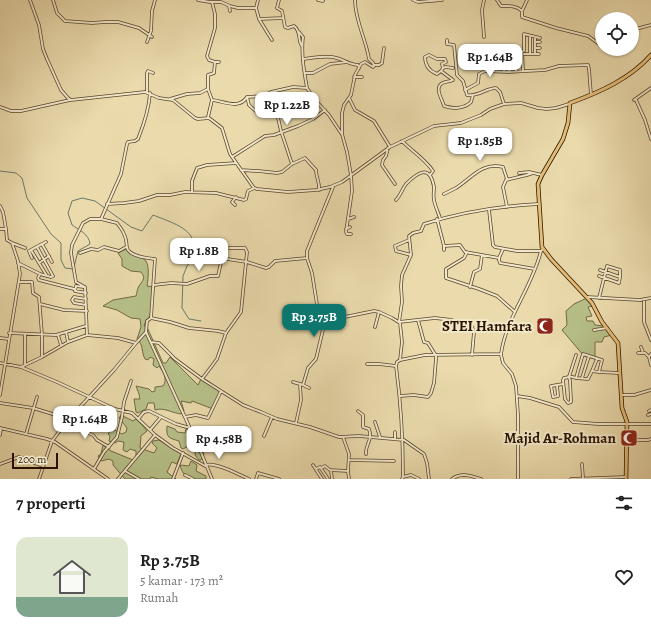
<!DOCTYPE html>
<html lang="id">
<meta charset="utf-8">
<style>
:root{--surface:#fff;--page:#f2f2f2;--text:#222;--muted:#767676;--accent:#0f766e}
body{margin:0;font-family:Alegreya,serif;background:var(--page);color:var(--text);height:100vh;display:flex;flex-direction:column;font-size:15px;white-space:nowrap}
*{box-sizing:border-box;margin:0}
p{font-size:13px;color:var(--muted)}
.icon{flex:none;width:22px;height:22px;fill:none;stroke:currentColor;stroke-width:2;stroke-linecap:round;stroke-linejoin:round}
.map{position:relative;height:479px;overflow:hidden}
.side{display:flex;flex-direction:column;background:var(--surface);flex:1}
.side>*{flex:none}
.tools{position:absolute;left:595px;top:12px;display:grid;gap:8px}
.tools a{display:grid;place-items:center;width:44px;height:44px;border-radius:50%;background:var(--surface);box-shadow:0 1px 3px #0004;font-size:20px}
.scale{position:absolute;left:12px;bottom:10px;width:46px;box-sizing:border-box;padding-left:4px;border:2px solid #2a1401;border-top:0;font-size:11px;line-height:14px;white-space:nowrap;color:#2a1401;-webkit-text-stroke:3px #f1e7c9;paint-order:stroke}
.price{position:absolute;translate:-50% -34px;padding:0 9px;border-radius:8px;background:#fff;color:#222;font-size:13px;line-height:26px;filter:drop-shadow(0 1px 2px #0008)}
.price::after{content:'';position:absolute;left:50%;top:24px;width:12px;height:9px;margin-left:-6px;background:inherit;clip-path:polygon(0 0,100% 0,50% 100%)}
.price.active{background:var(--accent);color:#fff}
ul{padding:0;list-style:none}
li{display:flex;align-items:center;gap:12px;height:100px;padding:0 16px}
li span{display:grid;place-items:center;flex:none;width:112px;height:80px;border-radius:12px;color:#555}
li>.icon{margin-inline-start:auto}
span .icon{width:48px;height:48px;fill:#fffc;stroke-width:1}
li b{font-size:17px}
h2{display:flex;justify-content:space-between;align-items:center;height:48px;padding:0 16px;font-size:17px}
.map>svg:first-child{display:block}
.green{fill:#b7c089;stroke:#706a45}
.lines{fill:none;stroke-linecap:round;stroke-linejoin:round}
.stream{stroke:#6c7867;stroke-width:1}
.minor-casing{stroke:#5a462c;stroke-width:3.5}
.major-casing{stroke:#2a1401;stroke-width:4.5}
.minor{stroke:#f1e7c9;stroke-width:2}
.major{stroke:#e5bd76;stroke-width:3}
.labels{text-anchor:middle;stroke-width:4;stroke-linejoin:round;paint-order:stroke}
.poi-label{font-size:15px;font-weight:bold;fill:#2a1401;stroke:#f1e7c9;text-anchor:end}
</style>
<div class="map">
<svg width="651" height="479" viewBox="0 0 651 479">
<rect width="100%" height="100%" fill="#eadaac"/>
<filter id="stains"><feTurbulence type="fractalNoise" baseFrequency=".005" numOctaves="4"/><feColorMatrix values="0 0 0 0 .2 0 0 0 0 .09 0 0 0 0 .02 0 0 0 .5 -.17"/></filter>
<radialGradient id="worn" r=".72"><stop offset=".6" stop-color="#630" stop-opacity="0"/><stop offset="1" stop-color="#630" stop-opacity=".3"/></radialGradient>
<path class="green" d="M126 249C132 256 140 256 145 260 150 264 148 280 147 286L153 287 150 317 146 320 144 326 147 327 163 363H166L170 357 198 385 202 377 221 390 213 409 192 401 191 403 181 401 184 411 181 414C172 413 164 407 155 410L154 403H148L146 409 138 413 136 412 134 399H140L139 394 136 386 149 389 152 392 155 391V387L163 386C168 379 163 372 159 366L157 368 153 365 154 359 150 357 148 360 145 359C141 352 144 345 137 339L141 327 140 319 131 318 117 310 103 306 113 300 136 296C137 293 137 289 139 286 143 280 146 278 141 272L131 271 122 266V259L118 253Z
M587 298 592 306 588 307 592 316 586 317 587 321H593L595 325 604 326 612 335 604 337 602 342H595V359L584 356 562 330 567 325 566 311 574 304Z
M121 415 133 421 136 419 143 426 147 431 141 436 140 448 154 453 157 448 152 443 153 441 159 440 181 454 177 464 172 462 167 472 176 479H158L151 477 150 479H125L113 465V461L109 459 101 461 98 456 101 454 103 445 111 451 133 460 136 457V451L130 449 127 452 123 450 124 442 118 441 115 443 109 441 110 436 108 434 110 431 115 430 122 434 126 432 127 428 119 418Z
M167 426 175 429 177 432 185 433 186 429H192L204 454 201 460H199L195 455V449L190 445 183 449 181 448 179 441C169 438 166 438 167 426Z
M191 461 197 465 196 471 206 476V479C192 479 183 479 180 465L189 466Z"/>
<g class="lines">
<path class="stream" d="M0 171 16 173 22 178 27 198 51 234 61 243V260L65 268 73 269
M191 258V261L187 266 183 276 182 308 189 319 201 321
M74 267 78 251 90 244C89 234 79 230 72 225L68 213 72 201 82 198 95 201 131 227 142 231 153 215C165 220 190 227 193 241 193 245 192 250 191 254"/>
<g class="minor-casing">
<path id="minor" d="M30 0 39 25 43 49 47 59 61 90 68 98 71 100 145 92 159 98 173 100 195 118 198 119 209 118 222 128 230 154 254 188 257 189 288 192 316 190 330 187 342 182 390 147 434 126 461 123 481 115 490 109 504 104 521 103 538 108 547 109 556 108 569 104
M53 0 57 13 65 21 92 23 105 22H118L139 28 152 37
M198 0 210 2H221L230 6 238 8H256L259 19 272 40
M279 0 277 8 282 11 285 27 288 28 294 26C302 32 297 40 302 46
M318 0 323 1
M413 0 418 2 442 0
M484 0 482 10 484 37
M497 0 501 6C508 6 516 5 522 11
M527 0 522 11V17L556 28 588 36 602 46
M229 6 230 11
M256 8 258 0
M259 19 283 18
M632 30 651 25
M299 32 303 37C301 54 304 71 307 88
M535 38V54
M447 40V44L454 45 457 75 463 81 467 95C478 97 486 88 496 88L500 92 504 104
M147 42 151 31 152 11 155 0
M535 42H540
M535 48H540
M496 49 495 56 496 59
M522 51 523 70
M524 51V34L540 38
M524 54H530V36
M530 54H539
M303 59C312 58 323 56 332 57 342 58 349 65 358 65L359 68
M498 59V68
M504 59 494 60 495 67 510 70
M215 62H219
M374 65H379L382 63 384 48
M443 68 446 67 453 68
M504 70 505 50 522 51
M510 70V50
M516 70V50
M441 71 443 68 442 64 446 62 445 59H437L429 55 425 57C425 65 429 71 437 74L441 71 453 80C450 82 444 81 441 84 435 89 442 99 444 106 453 109 464 109 471 102L473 95
M305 73H313L330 64 347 62
M354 77H362
M208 89V75L214 73 215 62 209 60 207 56 215 28V14L212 2
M465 90 478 83 479 74 485 71 508 72 545 70 559 66 588 65 589 69 591 95
M147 92V73L148 71 153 73
M272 92 281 131 292 164
M247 97 249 105 261 116
M349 98 355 110 374 121 390 147
M170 99 187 94 200 93 208 89 212 100C224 101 239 110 247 97L263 96 271 92 293 87 307 88 315 100 329 115 341 133
M634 100 651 88
M636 100 645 120 651 139
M0 107 11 111H21L70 100
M208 117 212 100
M402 141C413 152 425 159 433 171L430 175
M388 148 386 156 383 160 382 165 395 184
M232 157 265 136 274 135 298 126 313 119 325 110
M241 170 258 171 277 173 282 172 292 164 305 158 316 170C316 178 320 182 319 190
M519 173 529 172 542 175
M333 187 307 251V258L312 273 319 317 321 320H330L374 311 379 312 392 318 400 323 402 342 400 360
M192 192V181L197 168 207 165 236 163
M444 194C448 192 452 190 456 188 472 178 481 162 503 167L507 179
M396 200C401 195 402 189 406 184 418 172 430 164 434 187 434 191 433 196 434 200 435 206 438 212 440 218
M107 204 124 203 139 201 157 195H170L185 192 216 193 244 200 246 199 248 191 254 188
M235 205 232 202 236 197
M0 206 3 212 6 229
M507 207 503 187 506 180 527 175 533 173
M489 210 493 245 495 247 517 251H541
M101 219 117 223C121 228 125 234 126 240 127 244 126 247 128 250 133 257 147 258 155 259L151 318
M348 219 354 217
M437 219 444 246 460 245 465 252 499 258V260L500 263 535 269
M0 229H6L7 240 12 243 18 261 20 274 0 395
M346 229 350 227
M351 234H347L346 232 352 191 351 175 347 152 342 134V113L344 105 351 95 355 75 361 64 365 62 373 67 374 66 373 63 369 59C366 39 355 21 355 0
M409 240 395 246 396 251 411 255 409 236 413 233 421 231 424 224C461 212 500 206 539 204
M12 243 25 248
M42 244 46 242
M444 246V250
M37 247 53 276 51 277 40 274
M214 249V257L247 262 266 268 269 267 275 261 307 258
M31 250 47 276
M467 252 464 258 446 269V278L479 289 497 296 515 312
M80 253 91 249 98 250 104 247 119 251 126 247
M411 255 402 275 401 286 402 302 399 322 435 318 452 320 463 325 472 327 474 332 472 355
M32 258 29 251 42 244 52 262
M499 258 503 249
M18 263 40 274 38 278 39 280 74 289
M39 263 49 256
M599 276 619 283 620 277 600 270
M19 282H32L33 293 39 297 42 335V357L21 367
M154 285 171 283 187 284 210 276H218L222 258
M84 287 76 286 75 291 86 293
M470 287 474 272 480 269 482 255
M587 297 640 300 651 298
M599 298 607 266 620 270V277
M86 299 74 297 72 300 74 303 86 305
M644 299V322L651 340
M40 304 64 310 87 311
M375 327 379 312
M594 330 607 328
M66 332 68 342 87 335
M146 332 147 321 151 318 170 322 189 328 218 331 226 333
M9 333 56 335 86 326
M58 335 61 345
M0 338 9 339
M151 342 159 343 175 359 202 379 243 405 261 412 277 419 310 427 339 437 359 436 404 440 424 454 427 463 429 479
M136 343 146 332 200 450 212 479
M641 347 643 353
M638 353H645L649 357
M651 354 649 357 651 365
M501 355 503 363 512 374 516 386 518 415V479
M42 357 68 342
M0 363 21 367 57 382 115 409 132 413 155 435 173 448 207 467
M367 364H379L396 366
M25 365V334
M592 371 597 359
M569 376 576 378 588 379 592 371 599 372 619 373
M569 377 564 378 563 380 565 399 568 403 571 402V400L570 381 569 377 576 355
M576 378 583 354 602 360 599 372
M582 378 589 356
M202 379 217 359 226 333 241 312 247 252 245 248H229
M293 382 300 384
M303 385 309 388
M557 385 558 396 553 397 551 386 563 384
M622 395H634L651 390
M400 396 414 395 428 397 431 393 434 383 436 359V356L428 343 424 342 418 320
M517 396 530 398 559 407 573 422 598 424H651
M0 403 33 408 69 419
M358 411 363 415V427L369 429C373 441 365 444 366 454
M649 411 651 410
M648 415 651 414
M185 417 196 415 208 418 221 391
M138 419 144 412 149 411 176 424 190 428
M375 422 380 437
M296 423 301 400 300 384 303 385 308 368 316 359 325 321
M66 424 93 435 97 440 109 447
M0 428 47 439 55 442 108 479
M150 430 161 417
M26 434 37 397
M0 435 1 429
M264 436 272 417
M395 438V432
M627 440H648L651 439
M349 460 394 461
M0 464 19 457 43 466
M582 464 583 478
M206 465C216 462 239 475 249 479
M313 465 322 479
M321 468 325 466 330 470 348 471 349 454 343 437
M94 469 104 452 117 437 122 417 124 402 131 381
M316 469 320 467 328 479
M331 470 332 479
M125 471 139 479
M348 471 349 479
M185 475 193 479
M403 477 411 475 419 479
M39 479 52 441 69 419 114 370 136 343 118 338 87 335 85 287 76 282 71 253 72 245 83 223 90 219H101L121 174 127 144 128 142 135 141 138 139C144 124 149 110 150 93
M118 479 155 435
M173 479 183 453
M256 479 258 473 279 479
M402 479 403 476C403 439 401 403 396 366L397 362 400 360 425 355 501 354C506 317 532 288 541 251L543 249
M452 479C462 472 470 476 481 479
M571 479 626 477"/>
</g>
<g class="major-casing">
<path id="major" d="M626 479 627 422 622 408 618 343 602 322 592 303 551 259 542 247 538 184 542 175 563 139 568 123 570 103C600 92 630 79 651 55"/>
</g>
<use href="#minor" class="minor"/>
<use href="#major" class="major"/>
</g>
<defs>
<g id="mosque-square" transform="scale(0.9)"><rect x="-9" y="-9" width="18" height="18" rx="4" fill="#8f2418" stroke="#f1e7c9"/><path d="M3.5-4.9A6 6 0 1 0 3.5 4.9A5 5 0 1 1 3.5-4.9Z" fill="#fff"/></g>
</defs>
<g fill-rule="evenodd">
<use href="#mosque-square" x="545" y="326"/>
<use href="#mosque-square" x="629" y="438"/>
</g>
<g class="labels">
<g class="poi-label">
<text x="532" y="331">STEI Hamfara</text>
<text x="616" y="443">Majid Ar-Rohman</text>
</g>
</g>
<rect width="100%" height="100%" filter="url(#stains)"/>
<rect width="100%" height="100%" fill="url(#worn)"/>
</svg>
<div class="tools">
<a><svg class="icon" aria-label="locate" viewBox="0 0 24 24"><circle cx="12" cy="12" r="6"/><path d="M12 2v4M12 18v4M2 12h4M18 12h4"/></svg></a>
</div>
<div class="scale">200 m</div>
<b class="price" style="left:490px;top:78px">Rp 1.64B</b>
<b class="price" style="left:287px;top:126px">Rp 1.22B</b>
<b class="price" style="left:480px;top:162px">Rp 1.85B</b>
<b class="price" style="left:199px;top:272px">Rp 1.8B</b>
<b class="price active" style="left:314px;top:338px">Rp 3.75B</b>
<b class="price" style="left:85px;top:440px">Rp 1.64B</b>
<b class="price" style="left:219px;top:460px">Rp 4.58B</b>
</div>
<section class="side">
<h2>7 properti<svg class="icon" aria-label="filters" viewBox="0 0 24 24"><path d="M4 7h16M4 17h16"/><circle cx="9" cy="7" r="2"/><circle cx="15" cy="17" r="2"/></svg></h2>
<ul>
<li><span style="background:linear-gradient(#dfe7d0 75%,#7fa58c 0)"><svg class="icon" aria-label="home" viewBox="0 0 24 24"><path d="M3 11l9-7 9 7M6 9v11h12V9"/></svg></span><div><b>Rp 3.75B</b><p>5 kamar · 173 m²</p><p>Rumah</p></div><svg class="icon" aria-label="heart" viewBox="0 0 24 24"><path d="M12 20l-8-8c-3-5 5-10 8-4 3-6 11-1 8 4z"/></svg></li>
</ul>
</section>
